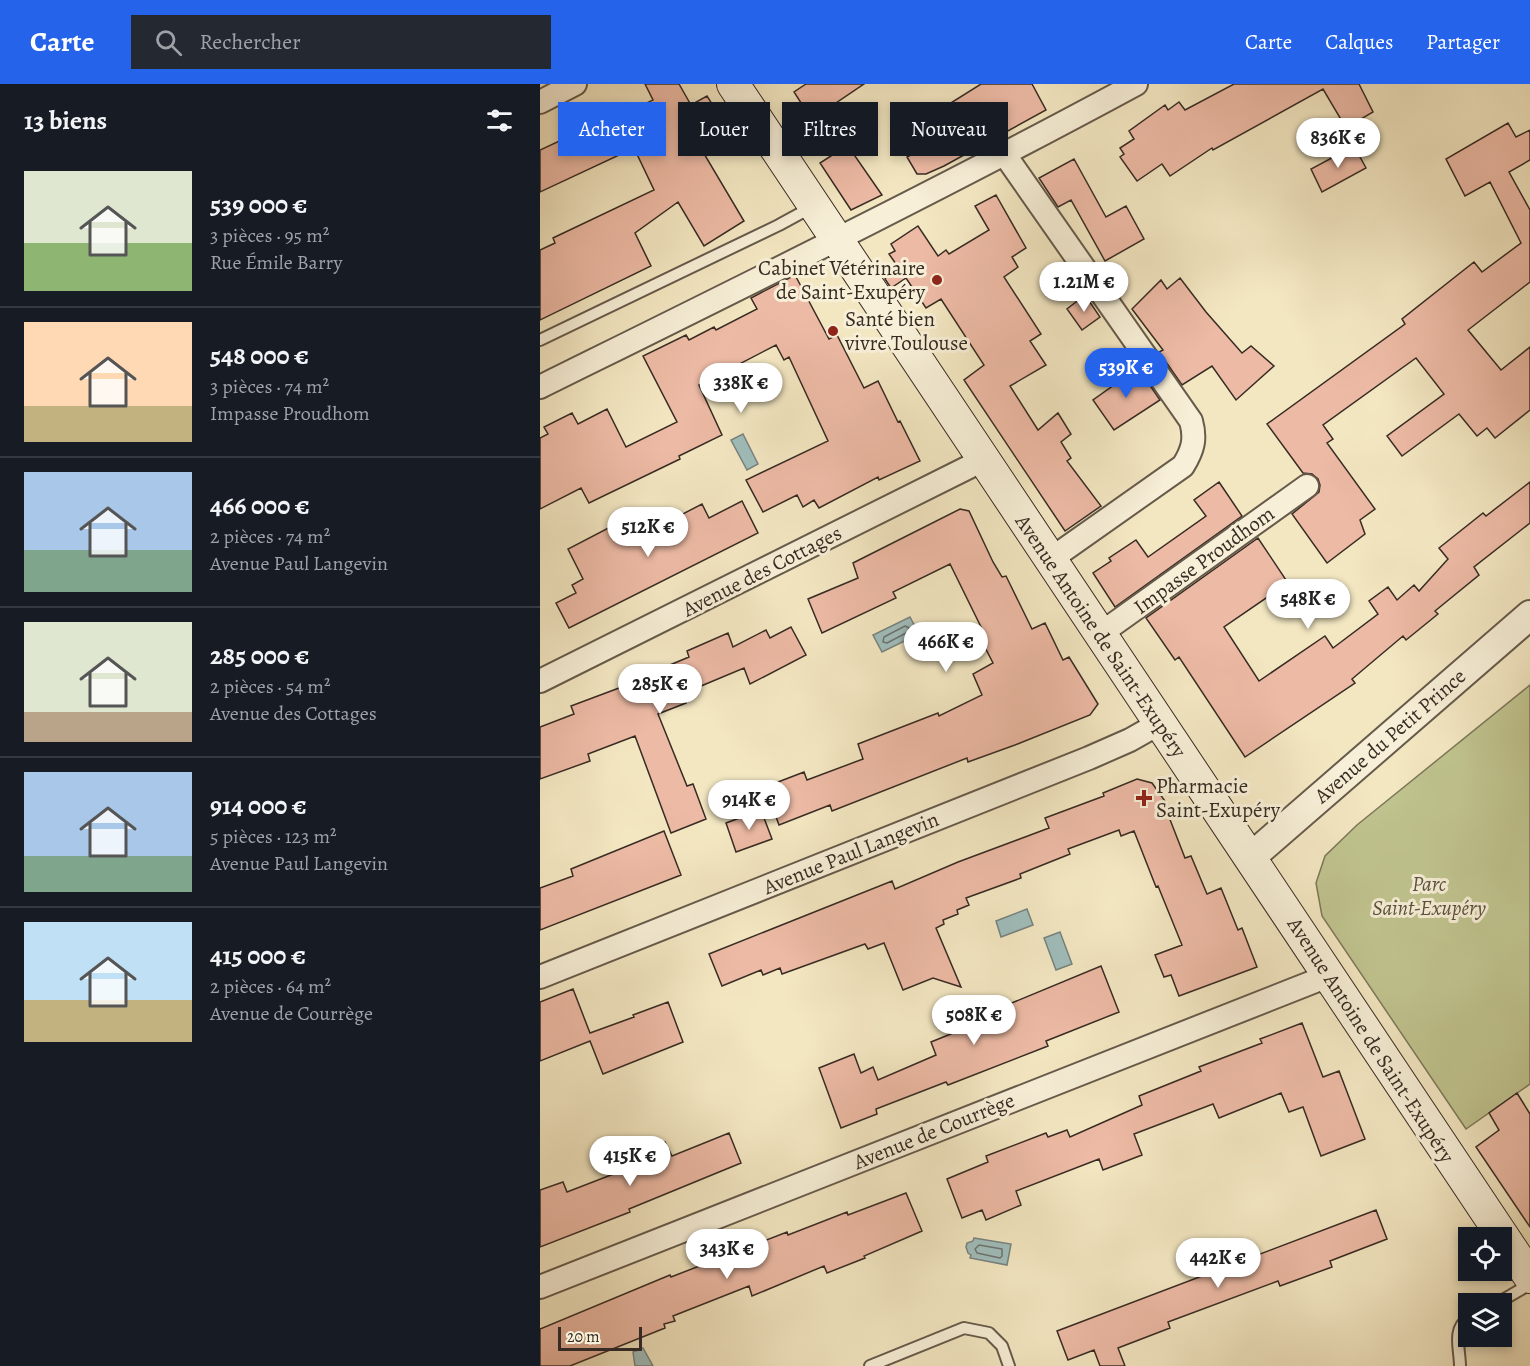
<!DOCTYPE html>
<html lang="fr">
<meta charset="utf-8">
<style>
:root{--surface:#171b24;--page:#242831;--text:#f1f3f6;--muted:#9ea1a6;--line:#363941;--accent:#2563eb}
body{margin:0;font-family:Alegreya,serif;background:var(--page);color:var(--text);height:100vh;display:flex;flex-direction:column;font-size:22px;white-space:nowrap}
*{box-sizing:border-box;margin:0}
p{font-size:20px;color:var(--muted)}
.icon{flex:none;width:33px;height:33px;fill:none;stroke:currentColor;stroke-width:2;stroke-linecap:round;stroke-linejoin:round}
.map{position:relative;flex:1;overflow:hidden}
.panel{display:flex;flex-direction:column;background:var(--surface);width:540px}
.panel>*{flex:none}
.banner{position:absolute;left:18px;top:18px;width:570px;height:54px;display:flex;gap:12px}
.controls{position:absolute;left:918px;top:1143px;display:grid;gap:12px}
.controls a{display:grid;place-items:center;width:54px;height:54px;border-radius:0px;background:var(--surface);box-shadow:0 3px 9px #0003;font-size:30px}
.scale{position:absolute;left:18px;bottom:15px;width:84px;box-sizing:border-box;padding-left:6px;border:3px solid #372b23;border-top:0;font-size:16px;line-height:21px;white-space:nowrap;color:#372b23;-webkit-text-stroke:4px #f7efd7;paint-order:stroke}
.price{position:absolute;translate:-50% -51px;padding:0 14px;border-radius:21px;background:#fff;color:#222;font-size:20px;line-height:39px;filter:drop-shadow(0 2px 3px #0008)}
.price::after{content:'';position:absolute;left:50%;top:36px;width:18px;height:14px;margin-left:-9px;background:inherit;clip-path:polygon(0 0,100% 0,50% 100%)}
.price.current{background:var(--accent);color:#fff}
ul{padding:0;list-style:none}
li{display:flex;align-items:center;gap:18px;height:150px;padding:0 24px}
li+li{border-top:2px solid var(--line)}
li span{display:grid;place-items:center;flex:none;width:168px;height:120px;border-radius:0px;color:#555}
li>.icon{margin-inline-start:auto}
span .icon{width:72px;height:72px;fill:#fffc;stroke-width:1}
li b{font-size:26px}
h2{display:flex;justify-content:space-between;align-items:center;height:72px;padding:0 24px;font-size:26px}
.chip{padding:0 21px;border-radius:0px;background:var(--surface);box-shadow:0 3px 9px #0003;font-size:21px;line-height:54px}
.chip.current{background:var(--accent);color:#fff}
header{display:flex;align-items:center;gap:36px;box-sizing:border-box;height:84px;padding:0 30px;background:var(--accent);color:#fff}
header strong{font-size:28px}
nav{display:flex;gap:33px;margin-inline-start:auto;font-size:21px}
.search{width:420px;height:54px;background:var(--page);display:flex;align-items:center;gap:15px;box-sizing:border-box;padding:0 21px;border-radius:0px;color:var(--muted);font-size:22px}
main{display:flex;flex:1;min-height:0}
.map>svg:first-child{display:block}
.green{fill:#c0c48f;stroke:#7c7859;stroke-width:1.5}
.water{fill:#a0bebd;stroke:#76837f;stroke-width:1.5}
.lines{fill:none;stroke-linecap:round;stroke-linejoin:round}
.shore{stroke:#6c7470;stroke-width:1.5}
.building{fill:#edbaa5;stroke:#372b23;stroke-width:1.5}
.service-casing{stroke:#665a4b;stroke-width:14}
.minor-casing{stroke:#665a4b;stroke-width:26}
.tertiary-casing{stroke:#665a4b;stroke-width:32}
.secondary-casing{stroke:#372b23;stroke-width:34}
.service{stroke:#f7efd7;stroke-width:10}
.minor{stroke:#f7efd7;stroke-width:22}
.tertiary{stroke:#f7efd7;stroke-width:28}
.secondary{stroke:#f7efd7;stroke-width:32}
.poi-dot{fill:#8f2418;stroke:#f7efd7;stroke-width:2}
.labels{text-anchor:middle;stroke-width:6;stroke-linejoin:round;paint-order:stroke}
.poi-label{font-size:21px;fill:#372b23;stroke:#f7efd7;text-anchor:start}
.street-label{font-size:21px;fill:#372b23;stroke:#f7efd7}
.park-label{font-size:21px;font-style:italic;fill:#59513e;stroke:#f7efd7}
</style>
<header>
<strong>Carte</strong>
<div class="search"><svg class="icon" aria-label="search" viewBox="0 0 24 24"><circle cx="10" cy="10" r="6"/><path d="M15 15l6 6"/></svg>Rechercher</div>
<nav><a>Carte</a><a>Calques</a><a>Partager</a></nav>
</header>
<main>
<section class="panel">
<h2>13 biens<svg class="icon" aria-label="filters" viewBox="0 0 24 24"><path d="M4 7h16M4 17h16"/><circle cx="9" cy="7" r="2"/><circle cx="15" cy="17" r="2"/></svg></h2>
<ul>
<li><span style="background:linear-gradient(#dfe7d0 60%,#8fb573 0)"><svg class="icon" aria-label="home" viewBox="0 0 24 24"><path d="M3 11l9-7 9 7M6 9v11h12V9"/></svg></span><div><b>539 000 €</b><p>3 pièces · 95 m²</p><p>Rue Émile Barry</p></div></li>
<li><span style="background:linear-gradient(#ffd9b3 70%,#c2b280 0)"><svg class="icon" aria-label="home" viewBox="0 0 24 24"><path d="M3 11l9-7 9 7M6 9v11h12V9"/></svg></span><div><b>548 000 €</b><p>3 pièces · 74 m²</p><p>Impasse Proudhom</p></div></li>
<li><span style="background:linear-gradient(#a9c7e8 65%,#7fa58c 0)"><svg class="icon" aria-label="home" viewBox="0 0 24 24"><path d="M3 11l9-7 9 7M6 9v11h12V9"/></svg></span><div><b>466 000 €</b><p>2 pièces · 74 m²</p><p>Avenue Paul Langevin</p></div></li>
<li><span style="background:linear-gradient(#dfe7d0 75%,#b9a48a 0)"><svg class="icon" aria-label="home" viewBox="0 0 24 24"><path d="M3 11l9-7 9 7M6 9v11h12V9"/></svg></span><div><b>285 000 €</b><p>2 pièces · 54 m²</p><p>Avenue des Cottages</p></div></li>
<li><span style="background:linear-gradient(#a9c7e8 70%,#7fa58c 0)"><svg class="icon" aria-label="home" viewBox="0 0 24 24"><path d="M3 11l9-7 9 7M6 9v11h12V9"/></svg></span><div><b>914 000 €</b><p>5 pièces · 123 m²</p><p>Avenue Paul Langevin</p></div></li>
<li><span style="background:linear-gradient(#bfe0f5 65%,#c2b280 0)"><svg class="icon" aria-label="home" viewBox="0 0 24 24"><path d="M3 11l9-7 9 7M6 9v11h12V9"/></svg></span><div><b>415 000 €</b><p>2 pièces · 64 m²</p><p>Avenue de Courrège</p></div></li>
</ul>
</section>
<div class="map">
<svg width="990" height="1282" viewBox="0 0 990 1282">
<rect width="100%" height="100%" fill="#f3e7c2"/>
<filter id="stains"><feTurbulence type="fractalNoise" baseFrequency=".00333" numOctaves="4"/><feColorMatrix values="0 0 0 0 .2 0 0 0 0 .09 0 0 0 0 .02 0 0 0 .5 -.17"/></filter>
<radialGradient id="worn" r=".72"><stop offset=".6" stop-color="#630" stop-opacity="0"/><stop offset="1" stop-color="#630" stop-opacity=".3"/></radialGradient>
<path class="green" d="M990 601V1000L926 1045 782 832 776 799 785 772 817 741Z"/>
<path class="water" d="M203 350 218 380 207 386 191 356Z
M370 533 379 550 342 568 333 551Z
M487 825 493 841 461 853 456 837Z
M520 848 532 880 516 886 504 854Z
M434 1154 471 1160 467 1181 430 1174 431 1171 428 1169 426 1163 427 1159 433 1157Z
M103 1264 113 1282H95L93 1268Z"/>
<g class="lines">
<path class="shore" d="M365 542 369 544 368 548 347 559 343 558 344 553Z
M439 1161 462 1165V1172L460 1174 437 1169 435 1165Z"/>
</g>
<path class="building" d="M105 0H139L151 21 167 12 184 39 158 53 166 66 163 68 204 137 164 162 138 118 95 149 111 182 0 236V166L15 159 13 154 114 106 94 64 0 108V66L58 39 60 42 113 16Z
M266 0H324L296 19 319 55 308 62 342 111 311 126 280 79 294 70 254 8Z
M441 0H492L506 26 404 82 386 90H377L367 73 394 59 382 37Z
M694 0H819L833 28 806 44 783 5 673 66 672 64 630 92 622 80 597 97 580 73 584 70 580 64 594 55 589 47 625 21 628 26 639 18 645 26Z
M968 39 976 53 990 46V76L969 88 990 126V198L928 246 961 286 990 263V326L955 354 947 344 937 352 919 330 862 372 847 352 904 310 876 274 783 341 793 355 787 359 835 425 820 436 825 450 787 479 752 430 779 408 780 401 778 395 772 390 763 389 727 340 865 240 862 235 934 178 942 188 981 159 950 98 925 112 906 75Z
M814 62 826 84 782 108 771 85Z
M534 75 566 133 586 122 604 155 565 177 531 116 518 123 499 94Z
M456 111 486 164 472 173 478 183 464 193 501 250 490 257 506 281 470 302 498 346 518 329 531 350 521 358 531 374 527 377 561 422 525 447 424 296 444 281 401 215 386 224 366 194 351 204 345 195 356 180 349 170 355 167 351 160 378 142 398 172 406 166 409 170 449 146 435 122Z
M255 191 289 255 297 251 324 304 338 297 358 338 360 337 380 377 339 396 338 393 279 424 274 416 263 423 257 411 223 428 206 396 288 357 249 273 244 276 236 261 159 301 182 351 139 372 140 375 49 419 41 404 0 425V354L8 350 4 343 32 329 38 340 67 325 86 363 137 338 103 272 146 251 149 256 174 243 176 246 217 225 211 214Z
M640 194 666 228 702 269 711 262 734 282 696 316 672 282 642 301 619 268 623 266 592 225 621 196 627 205Z
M545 211 560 233 542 246 527 225Z
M598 284 620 316 574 346 553 316Z
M679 398 702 432 575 523 553 489 571 477 569 474 596 456 608 473 666 432 654 416Z
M990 398V439L934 483 939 491 895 527 898 530 866 556 863 552 812 595 815 599 705 673 639 573 635 576 606 534 718 454 748 499 684 543 719 597 785 552 793 564 838 530 829 517 848 503 857 516 874 501 879 507 908 475 899 464 943 429 946 432Z
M202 417 218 449 29 544 16 519 36 509 32 501 43 495 28 465 78 439 89 458 162 420 169 434Z
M420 425 429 427 453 478 462 493 466 492 492 545 505 539 523 576 529 573 558 620 550 631 475 661 428 678 427 674 292 727 290 721 239 741 225 703 264 688 267 696 323 675 318 660 398 629 399 632 442 611 433 590 453 579 437 548 442 545 410 480 353 508 356 514 282 549 268 515 318 494 313 479Z
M251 543 266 571 210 600 204 584 142 610 146 619 118 630 147 702 153 700 166 735 131 749 95 652 48 670 50 677 0 695V643L34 630 31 622 95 598 94 596 149 573 147 567 188 549 193 563 226 546 230 554Z
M597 695 612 699 635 731 629 733 645 774 651 772 667 810 681 804 698 846 702 844 717 883 639 912 631 891 624 893 615 871 642 861 618 802 616 803 594 747 581 752 579 746 528 765 530 770 480 790 481 794 426 814 429 821 417 826 418 830 403 836 404 840 396 844 421 903 393 894 363 906 344 859 328 865 325 860 242 890 240 884 223 891 221 886 182 902 169 870 352 797 355 805 418 778 509 744 505 734 564 712 563 709Z
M221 726 232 755 196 768 186 739Z
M124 747 141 791 0 846V804L33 792 31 785Z
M561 882 579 928 506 957 508 962 408 1001 406 998 336 1025 337 1030 301 1044 279 984 314 970 321 989 333 983 338 996 396 971 391 958 428 943 426 938Z
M33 905 50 949 94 933 93 931 128 918 143 958 63 990 50 957 0 977V918Z
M762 939 783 993 799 987 825 1055 781 1072 763 1023 749 1028 741 1009 679 1034 673 1020 594 1050 602 1071 563 1086 559 1075 476 1107 481 1121 446 1136 442 1126 422 1134 407 1095 448 1078 446 1072 506 1049 508 1053 527 1046 530 1053 602 1021 599 1012 661 987 659 983 722 959 720 955Z
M977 1009 990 1030V1143L936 1063 959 1046 949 1029Z
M189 1049 201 1079 89 1125 90 1128 0 1163V1106L23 1098 27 1108 89 1084 86 1074 125 1058 132 1072Z
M366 1109 382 1147 324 1172 325 1174 287 1189 284 1182 212 1212 209 1202 133 1232 135 1237 124 1240 125 1244 30 1282H0V1245L130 1191 131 1193 247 1148 248 1151 307 1128 308 1131Z
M836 1126 847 1155 790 1177 792 1183 740 1202 738 1197 628 1238 630 1244 578 1264 585 1282H560L554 1266 528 1276 517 1247Z"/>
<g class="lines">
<g class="service-casing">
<path id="service" d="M0 256 239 141 272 123
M956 1220 990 1200
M330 1282 424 1244 449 1249 462 1262 469 1282
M920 1282C920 1266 912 1245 928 1235"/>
</g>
<g class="minor-casing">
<path id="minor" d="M0 18 35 0
M465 71 651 337C656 355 653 366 643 382L511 475
M0 303C200 204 400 106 596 0
M560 550 767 402
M0 597 443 376
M0 893 549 674 590 656 620 639
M0 1203 788 892"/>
</g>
<g class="tertiary-casing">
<path id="tertiary" d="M710 774 990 531"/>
</g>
<g class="secondary-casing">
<path id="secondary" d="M193 0 990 1193"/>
</g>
<use href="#service" class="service"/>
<use href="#minor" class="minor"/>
<use href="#tertiary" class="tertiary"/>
<use href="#secondary" class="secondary"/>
</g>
<g class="poi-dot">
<circle cx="397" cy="196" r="6"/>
<circle cx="293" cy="247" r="6"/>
<path d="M601 705h6v6h6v6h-6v6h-6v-6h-6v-6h6z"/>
</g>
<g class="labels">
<g class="poi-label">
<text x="385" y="191" text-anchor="end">Cabinet Vétérinaire<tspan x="385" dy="24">de Saint-Exupéry</tspan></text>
<text x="305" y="242">Santé bien<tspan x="305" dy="24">vivre Toulouse</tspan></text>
<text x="616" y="709">Pharmacie<tspan x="616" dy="24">Saint-Exupéry</tspan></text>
</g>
<g class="street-label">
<text transform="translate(664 476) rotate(-36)" y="7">Impasse Proudhom</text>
<text transform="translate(222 487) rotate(-27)" y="7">Avenue des Cottages</text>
<text transform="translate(561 552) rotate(56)" y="7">Avenue Antoine de Saint-Exupéry</text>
<text transform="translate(850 652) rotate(-41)" y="7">Avenue du Petit Prince</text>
<text transform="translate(311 769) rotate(-22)" y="7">Avenue Paul Langevin</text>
<text transform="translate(831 956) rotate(57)" y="7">Avenue Antoine de Saint-Exupéry</text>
<text transform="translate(394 1047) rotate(-22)" y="7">Avenue de Courrège</text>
</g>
<g class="park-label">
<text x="889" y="807">Parc<tspan x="889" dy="24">Saint-Exupéry</tspan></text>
</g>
</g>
<rect width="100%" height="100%" filter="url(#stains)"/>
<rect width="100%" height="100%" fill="url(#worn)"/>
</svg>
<div class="controls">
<a><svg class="icon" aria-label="locate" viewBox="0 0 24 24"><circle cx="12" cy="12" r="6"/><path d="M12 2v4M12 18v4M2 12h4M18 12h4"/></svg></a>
<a><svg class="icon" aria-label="layers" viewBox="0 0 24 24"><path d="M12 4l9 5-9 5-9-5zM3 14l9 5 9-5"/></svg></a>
</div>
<div class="scale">20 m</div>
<b class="price" style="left:798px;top:85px">836K €</b>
<b class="price" style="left:544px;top:229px">1.21M €</b>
<b class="price current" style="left:586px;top:315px">539K €</b>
<b class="price" style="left:201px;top:330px">338K €</b>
<b class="price" style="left:108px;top:474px">512K €</b>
<b class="price" style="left:768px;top:546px">548K €</b>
<b class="price" style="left:406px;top:589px">466K €</b>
<b class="price" style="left:120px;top:631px">285K €</b>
<b class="price" style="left:209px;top:747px">914K €</b>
<b class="price" style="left:434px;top:962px">508K €</b>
<b class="price" style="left:90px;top:1103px">415K €</b>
<b class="price" style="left:187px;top:1196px">343K €</b>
<b class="price" style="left:678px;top:1205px">442K €</b>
<div class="banner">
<a class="chip current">Acheter</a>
<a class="chip">Louer</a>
<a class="chip">Filtres</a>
<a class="chip">Nouveau</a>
</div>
</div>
</main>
